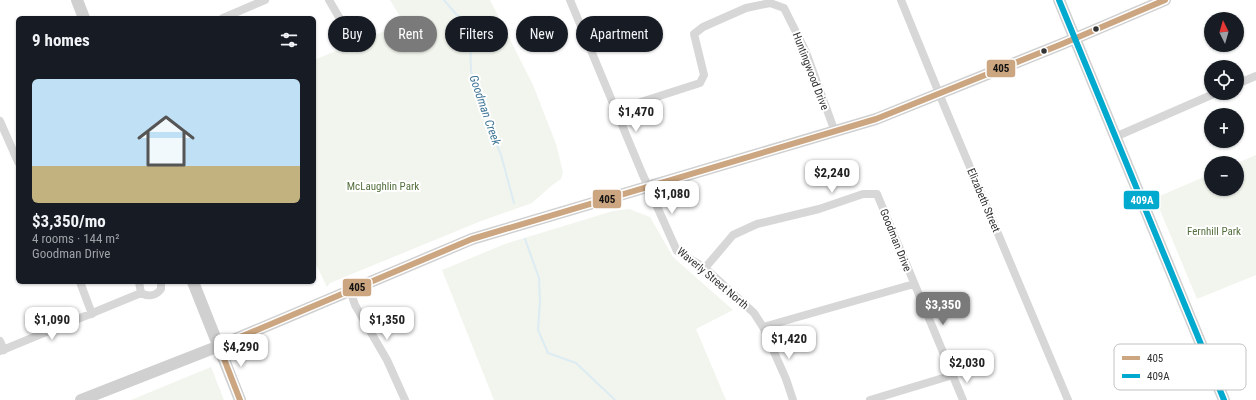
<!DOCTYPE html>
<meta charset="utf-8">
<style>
:root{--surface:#171b24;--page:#20242c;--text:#f1f3f6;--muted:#9ea1a6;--accent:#7a7a7a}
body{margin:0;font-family:"Roboto Condensed",sans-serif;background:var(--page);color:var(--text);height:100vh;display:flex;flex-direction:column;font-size:15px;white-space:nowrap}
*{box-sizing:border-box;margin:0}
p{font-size:13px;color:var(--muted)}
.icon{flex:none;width:22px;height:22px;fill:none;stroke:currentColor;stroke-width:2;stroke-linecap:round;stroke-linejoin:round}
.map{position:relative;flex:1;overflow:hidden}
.details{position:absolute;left:16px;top:16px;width:300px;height:268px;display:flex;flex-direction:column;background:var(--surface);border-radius:6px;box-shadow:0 1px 3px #0004}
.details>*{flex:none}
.banner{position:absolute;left:328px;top:16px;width:380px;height:36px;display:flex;gap:8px}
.needle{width:26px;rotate:355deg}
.buttons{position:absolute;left:1204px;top:12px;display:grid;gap:8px}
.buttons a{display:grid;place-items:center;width:40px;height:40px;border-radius:50%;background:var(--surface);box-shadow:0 1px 3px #0004;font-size:20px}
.price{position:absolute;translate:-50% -34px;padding:0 9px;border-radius:8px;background:#fff;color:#222;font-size:13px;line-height:26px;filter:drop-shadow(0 1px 2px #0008)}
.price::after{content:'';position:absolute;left:50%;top:24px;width:12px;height:9px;margin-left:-6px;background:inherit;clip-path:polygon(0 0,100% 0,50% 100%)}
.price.selected{background:var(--accent);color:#fff}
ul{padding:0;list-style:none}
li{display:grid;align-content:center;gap:8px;height:212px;padding:0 16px}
li span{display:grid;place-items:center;height:124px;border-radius:6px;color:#555}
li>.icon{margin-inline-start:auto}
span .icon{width:72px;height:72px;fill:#fffc;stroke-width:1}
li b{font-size:17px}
h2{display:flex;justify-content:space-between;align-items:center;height:48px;padding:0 16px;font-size:17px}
.chip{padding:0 14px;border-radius:18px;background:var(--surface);box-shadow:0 1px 3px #0004;font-size:14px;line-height:36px}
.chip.selected{background:var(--accent);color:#fff}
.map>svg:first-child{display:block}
.green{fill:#f1f5ed}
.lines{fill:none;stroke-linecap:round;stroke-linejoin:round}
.stream{stroke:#ddebf3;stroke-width:2}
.street{stroke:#d7d7d7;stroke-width:8}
.secondary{stroke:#d0d0d0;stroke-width:12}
.bus-1-casing{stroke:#fff;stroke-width:9}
.bus-2-casing{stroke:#fff;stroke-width:9}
.bus-1{stroke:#cca680;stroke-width:6}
.bus-2{stroke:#00a9ce;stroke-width:6}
.bus-dot{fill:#333;stroke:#fff;stroke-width:1.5}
.labels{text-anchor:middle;stroke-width:4;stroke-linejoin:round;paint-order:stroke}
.street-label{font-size:11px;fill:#333;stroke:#fff}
.park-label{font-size:11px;fill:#56703f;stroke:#fff}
.water-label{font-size:12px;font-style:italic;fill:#3f7597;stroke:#fff}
.key{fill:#fff;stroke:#c2c2c2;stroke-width:1}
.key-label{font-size:11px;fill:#333}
.line-badge{stroke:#fff;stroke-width:1.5}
.badge-label{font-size:11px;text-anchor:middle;font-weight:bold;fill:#fff}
.pale-badge-label{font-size:11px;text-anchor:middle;font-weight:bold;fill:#111}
</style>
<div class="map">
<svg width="1256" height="400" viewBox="0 0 1256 400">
<rect width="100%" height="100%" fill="#fff"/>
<path class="green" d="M390 0H490L533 85 556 144 563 172 561 179 551 186 532 203 481 221 330 283 327 287 314 260V60L404 23Z
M1256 155V275L1197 299 1155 198 1211 174V189H1237V163Z
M629 209 650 217 673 257 733 310 696 329 726 400H494L442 270 505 244 613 211Z
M211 367 224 400H131Z"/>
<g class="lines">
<path class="stream" d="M444 0 456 14 465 21 470 34 471 71 479 98 501 155 514 203
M525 239 539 278 540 302 538 330 548 353 576 363 615 400"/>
<path class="street" d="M329 0 354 43
M570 0 642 173 677 251 705 268 754 313 763 327 786 379 793 400
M901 0 943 103 1068 400
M223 18 265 0
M1237 84 1256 76
M616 110 700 83 704 75 694 34 703 27 746 8 770 3 784 8 806 52 835 132
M0 121 18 162
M1115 137 1216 93
M705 268 733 235 757 224 819 209 863 194H877L963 400
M80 282 92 314
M139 282 141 293
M350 290 355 305 387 360 405 400
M763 327 914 284
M0 341 4 350
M0 351 141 293C148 297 156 296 161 289V282
M870 400 953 375"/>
<path class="secondary" d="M77 0 84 18
M1059 0 1224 400
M193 282 240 400
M81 400 219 346 472 239 876 119 1062 44 1165 0"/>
<g class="bus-1-casing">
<path id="bus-1" d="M240 400 219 346 472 239 876 119 1062 44 1165 0"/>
</g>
<g class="bus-2-casing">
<path id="bus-2" d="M1059 0 1224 400"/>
</g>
<use href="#bus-1" class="bus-1"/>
<use href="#bus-2" class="bus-2"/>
</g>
<g class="bus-dot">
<circle cx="1096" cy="29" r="3.5"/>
<circle cx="1044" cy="51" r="3.5"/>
</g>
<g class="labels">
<g class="street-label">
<text transform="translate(811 71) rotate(69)" y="4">Huntingwood Drive</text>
<text transform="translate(984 200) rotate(67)" y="4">Elizabeth Street</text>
<text transform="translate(896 240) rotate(68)" y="4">Goodman Drive</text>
<text transform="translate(713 278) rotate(40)" y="4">Waverly Street North</text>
</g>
<g class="park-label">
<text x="383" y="190">McLaughlin Park</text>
<text x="1214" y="235">Fernhill Park</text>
</g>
<g class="water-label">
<text transform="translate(485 110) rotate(71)" y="4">Goodman Creek</text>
</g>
</g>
<rect x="1114" y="344" width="132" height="46" rx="6" class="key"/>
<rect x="1122" y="356" width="18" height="4" fill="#cca680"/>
<rect x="1122" y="374" width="18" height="4" fill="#00a9ce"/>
<g class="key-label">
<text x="1147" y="362">405</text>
<text x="1147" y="380">409A</text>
</g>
<g class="line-badge">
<rect x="986" y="59" width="30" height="19" rx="4" fill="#cca680"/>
<rect x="592" y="189" width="30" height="20" rx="4" fill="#cca680"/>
<rect x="1123" y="190" width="37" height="20" rx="4" fill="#00a9ce"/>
<rect x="342" y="278" width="30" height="19" rx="4" fill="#cca680"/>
</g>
<g class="badge-label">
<text x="1142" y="204">409A</text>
</g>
<g class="pale-badge-label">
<text x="1001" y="72">405</text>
<text x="607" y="203">405</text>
<text x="357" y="291">405</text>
</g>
</svg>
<div class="buttons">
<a><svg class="needle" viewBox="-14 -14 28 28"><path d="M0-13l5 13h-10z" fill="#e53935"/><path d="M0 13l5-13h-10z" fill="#9ea1a6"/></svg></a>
<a><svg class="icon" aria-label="locate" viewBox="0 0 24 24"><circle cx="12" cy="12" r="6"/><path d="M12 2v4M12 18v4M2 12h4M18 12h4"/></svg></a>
<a>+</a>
<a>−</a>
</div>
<b class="price" style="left:636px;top:133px">$1,470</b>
<b class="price" style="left:832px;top:194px">$2,240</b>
<b class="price" style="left:672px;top:215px">$1,080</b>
<b class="price selected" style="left:943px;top:326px">$3,350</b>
<b class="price" style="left:52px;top:341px">$1,090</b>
<b class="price" style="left:387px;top:341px">$1,350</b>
<b class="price" style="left:789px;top:360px">$1,420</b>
<b class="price" style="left:241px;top:368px">$4,290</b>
<b class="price" style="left:967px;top:384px">$2,030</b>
<div class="banner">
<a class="chip">Buy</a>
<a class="chip selected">Rent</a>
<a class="chip">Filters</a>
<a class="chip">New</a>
<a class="chip">Apartment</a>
</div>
<section class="details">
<h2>9 homes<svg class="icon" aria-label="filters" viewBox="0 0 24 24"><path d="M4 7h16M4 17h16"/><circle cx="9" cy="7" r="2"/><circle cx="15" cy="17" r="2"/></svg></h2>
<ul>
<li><span style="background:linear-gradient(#bfe0f5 70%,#c2b280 0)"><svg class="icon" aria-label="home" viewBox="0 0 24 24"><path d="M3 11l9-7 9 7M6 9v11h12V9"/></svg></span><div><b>$3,350/mo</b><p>4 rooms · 144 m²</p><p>Goodman Drive</p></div></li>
</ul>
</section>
</div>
